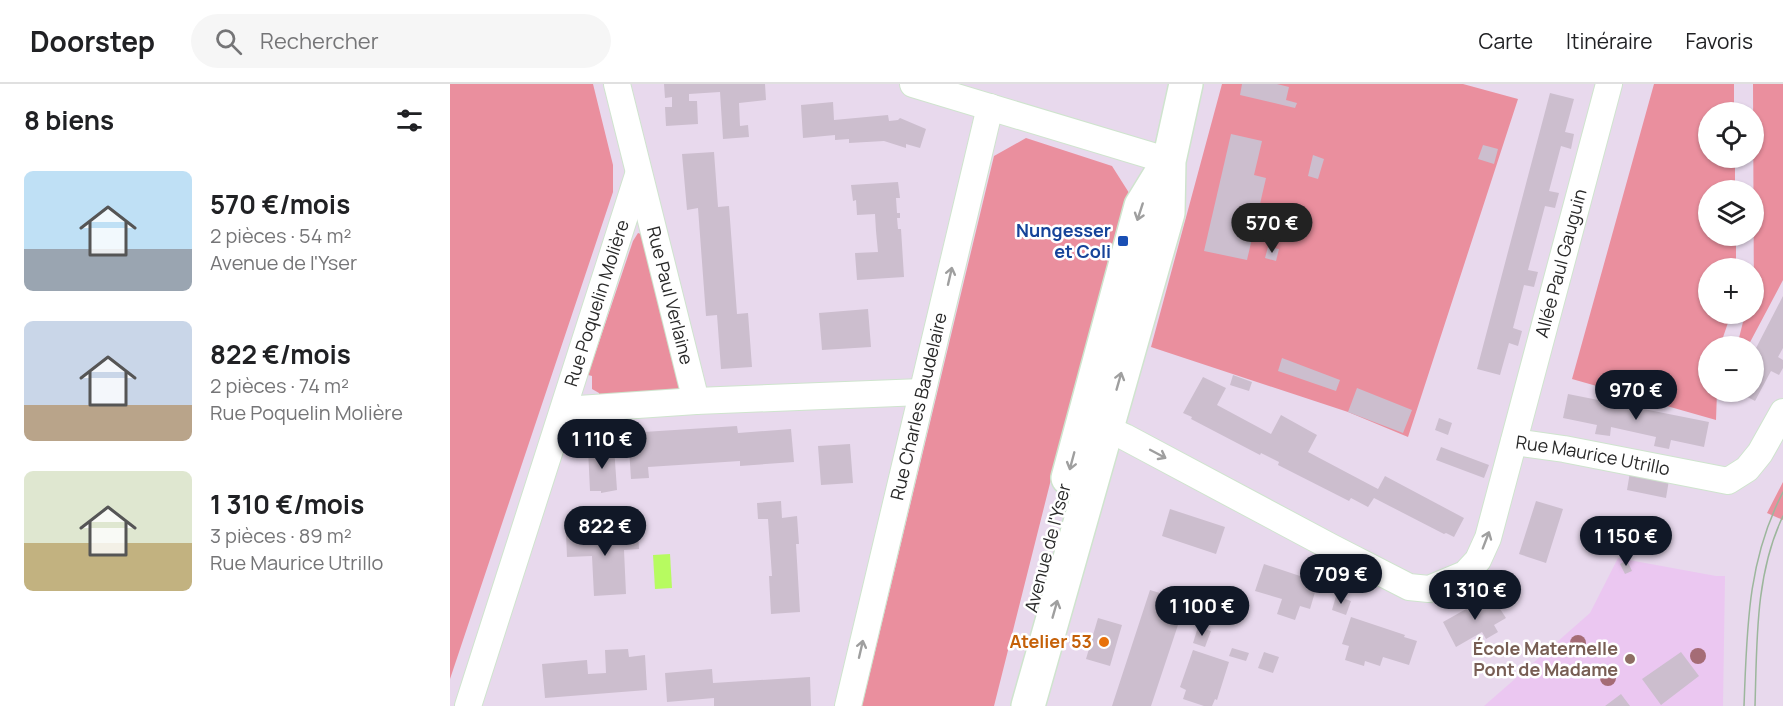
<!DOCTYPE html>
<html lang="fr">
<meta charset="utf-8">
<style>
:root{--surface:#fff;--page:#f6f6f6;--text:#202124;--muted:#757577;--line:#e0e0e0;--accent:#111827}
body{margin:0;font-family:Manrope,sans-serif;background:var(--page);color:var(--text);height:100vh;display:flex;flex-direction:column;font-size:22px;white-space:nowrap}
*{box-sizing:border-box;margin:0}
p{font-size:20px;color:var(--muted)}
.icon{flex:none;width:33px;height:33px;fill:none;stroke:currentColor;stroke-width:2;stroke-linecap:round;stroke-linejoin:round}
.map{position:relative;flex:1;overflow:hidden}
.panel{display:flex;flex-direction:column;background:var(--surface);width:450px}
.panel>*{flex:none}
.buttons{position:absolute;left:1248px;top:18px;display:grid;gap:12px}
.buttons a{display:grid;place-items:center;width:66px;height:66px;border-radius:50%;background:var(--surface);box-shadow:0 2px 4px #0004;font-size:30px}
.price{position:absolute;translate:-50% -51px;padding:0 14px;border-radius:21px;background:var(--accent);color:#fff;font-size:20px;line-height:39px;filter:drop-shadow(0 2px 3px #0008)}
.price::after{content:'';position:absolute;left:50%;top:36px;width:18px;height:14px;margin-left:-9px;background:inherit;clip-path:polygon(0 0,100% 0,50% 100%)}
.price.selected{background:#222;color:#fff}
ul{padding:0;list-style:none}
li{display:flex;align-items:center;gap:18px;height:150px;padding:0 24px}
li span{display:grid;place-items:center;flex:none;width:168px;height:120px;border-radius:9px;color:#555}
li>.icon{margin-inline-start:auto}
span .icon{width:72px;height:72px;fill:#fffc;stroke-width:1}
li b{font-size:26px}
h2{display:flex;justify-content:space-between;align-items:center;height:72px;padding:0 24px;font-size:26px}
header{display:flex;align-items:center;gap:36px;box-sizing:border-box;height:84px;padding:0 30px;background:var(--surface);border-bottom:2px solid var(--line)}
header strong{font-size:28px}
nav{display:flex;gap:33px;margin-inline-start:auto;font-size:21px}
.search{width:420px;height:54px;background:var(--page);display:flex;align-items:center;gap:15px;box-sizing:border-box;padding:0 21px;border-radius:33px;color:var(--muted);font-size:22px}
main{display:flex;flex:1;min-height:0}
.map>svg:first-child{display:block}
.education{fill:#ebc7f1}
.green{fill:#ea8f9e}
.water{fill:#b7fb60}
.building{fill:#ccbece}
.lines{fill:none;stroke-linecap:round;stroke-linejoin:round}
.street-casing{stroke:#cfe4ce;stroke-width:28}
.secondary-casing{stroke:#cfe4ce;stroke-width:36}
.street{stroke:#fff;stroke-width:26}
.secondary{stroke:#fff;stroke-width:33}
.tram{stroke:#9cb69c;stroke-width:1.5}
.tree{fill:#a56c76}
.oneway{stroke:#9f9f9f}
.transit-dot{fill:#1a4fb4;stroke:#fff;stroke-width:2}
.food-dot{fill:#e8710a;stroke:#fff;stroke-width:2}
.education-dot{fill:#8d6e63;stroke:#fff;stroke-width:2}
.labels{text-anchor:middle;stroke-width:5;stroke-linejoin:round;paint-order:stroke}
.transit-label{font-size:18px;font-weight:bold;fill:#164399;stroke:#fff;text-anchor:end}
.street-label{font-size:18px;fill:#292929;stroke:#fff}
.food-label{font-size:18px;font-weight:bold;fill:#c56008;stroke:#fff;text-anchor:end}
.education-label{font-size:18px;font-weight:bold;fill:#785e54;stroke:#fff;text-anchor:end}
</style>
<header>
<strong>Doorstep</strong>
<div class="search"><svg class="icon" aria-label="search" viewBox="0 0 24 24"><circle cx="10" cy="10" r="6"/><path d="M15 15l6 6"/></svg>Rechercher</div>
<nav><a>Carte</a><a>Itinéraire</a><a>Favoris</a></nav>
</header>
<main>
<section class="panel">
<h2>8 biens<svg class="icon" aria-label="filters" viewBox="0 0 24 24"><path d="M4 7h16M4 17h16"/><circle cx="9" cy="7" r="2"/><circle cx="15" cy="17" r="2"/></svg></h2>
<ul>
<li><span style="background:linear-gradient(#bfe0f5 65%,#9aa5b1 0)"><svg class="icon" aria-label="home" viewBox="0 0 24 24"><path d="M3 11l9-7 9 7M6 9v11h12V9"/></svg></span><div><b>570 €/mois</b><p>2 pièces · 54 m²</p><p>Avenue de l'Yser</p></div></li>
<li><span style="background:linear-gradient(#c9d6e8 70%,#b9a48a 0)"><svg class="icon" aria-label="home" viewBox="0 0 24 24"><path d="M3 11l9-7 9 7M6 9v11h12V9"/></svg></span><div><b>822 €/mois</b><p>2 pièces · 74 m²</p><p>Rue Poquelin Molière</p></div></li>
<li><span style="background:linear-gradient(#dfe7d0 60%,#c2b280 0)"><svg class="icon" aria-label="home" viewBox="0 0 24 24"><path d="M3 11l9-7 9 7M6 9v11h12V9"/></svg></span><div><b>1 310 €/mois</b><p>3 pièces · 89 m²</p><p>Rue Maurice Utrillo</p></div></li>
</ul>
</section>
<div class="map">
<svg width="1333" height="622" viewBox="0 0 1333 622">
<rect width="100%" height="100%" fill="#e8d9ed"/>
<path class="education" d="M1168 474 1266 492H1275L1273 622H1034L1140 529Z"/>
<path class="green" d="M0 0H143L163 81V108L0 595Z
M772 0H1013L1068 15 958 353 898 328 701 263Z
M1204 0H1284V28H1258V74H1285V106H1258V152H1286V184H1258V230H1281L1270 262H1258V308H1267L1266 336 1122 295Z
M1303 0H1333V196L1298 262H1287L1295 230H1304Z
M576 54 662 82 681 112 624 304 544 622H412L544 72Z
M188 149 194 151 231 303 227 309 150 316 149 309 142 305V292L138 291 183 157Z
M1333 398V436L1317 429Z"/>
<path class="water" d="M220 470 222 504 205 505 203 471Z"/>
<path class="building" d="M214 0H315L316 16 289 19 290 42 298 41 299 53 273 55 270 8 239 10V17H247L248 40 216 42 215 23H222V13L215 14Z
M792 0H827L839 3 836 16 847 19 845 24 790 11Z
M1100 9 1124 15 1115 48 1124 50 1121 65 1111 62 1099 107 1109 109 1105 124 1095 122 1078 186 1088 188 1084 203 1074 201 1063 244 1072 247 1068 262 1059 259 1050 291 1027 285Z
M383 18 384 36 438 31 439 37 448 36 450 34 476 45 470 64 456 60V64L434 57 399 59V55L385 56V51L353 54 351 21Z
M781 50 812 57 804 91 816 94 797 176 754 167Z
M1033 61 1048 65 1044 80 1028 75Z
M264 68 268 123 279 122 287 230 298 229 302 283 271 285 267 231 256 232 248 124 237 126 232 70Z
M863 71 874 75 868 95 858 92Z
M448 98 450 114H446L447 129H450V134H447L448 145H451L454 193 407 196 405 169 428 168 426 147 425 130 407 131 406 116 403 117 401 101Z
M818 163 829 165 826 177 815 174Z
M1333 212V264L1328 273 1333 276V284L1329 291 1321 287 1305 317 1288 308H1304V268Z
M418 225 421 263 372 266 369 229Z
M832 274 890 296 886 307 828 287Z
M783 291 802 298 799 307 780 301Z
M753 293 776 304 767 321 821 350 831 331 867 351 858 368 928 405 935 392 1014 434 1004 453 996 449 994 450 924 414 918 423 901 414 899 417 828 381 829 378 811 369 810 371 741 335 742 333 733 329Z
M907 304 962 326 953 349 898 328Z
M1118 310 1259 338 1254 363 1221 356 1219 365 1204 362 1206 353 1161 343 1160 352 1145 350 1147 341 1113 334Z
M989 334 1002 339 998 351 985 346Z
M287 342 288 349 341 345 344 378 290 382V377L198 383 199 394 181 395 178 349Z
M400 360 403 399 371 401 368 362Z
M164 363 167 406 151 409V407H140L138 365Z
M991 363 1039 381 1034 394 986 376Z
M1180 388 1219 396 1216 414 1177 406Z
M331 417 332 434 347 432 349 460H346L350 528 321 530 319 492H322L318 435H308L307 419Z
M1086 417 1113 425 1096 479 1069 470Z
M720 425 775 443 766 470 712 452Z
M188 445 189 465 174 466 176 510 144 512 142 472 117 473 116 449Z
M1177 476 1182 487 1175 490 1170 480Z
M814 480 868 498 860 525 850 522 845 536 827 530 832 515 805 507Z
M700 506 736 517 701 622H662Z
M1041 511 1056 534 1044 541 1048 548 1036 555 1032 548 1006 563 993 538Z
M886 512 901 517 896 531 882 526Z
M901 533 955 551 954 553 967 557 959 581 933 573 930 582 915 577 914 582 895 576 899 562 892 560Z
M648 534 672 541 660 582 636 575Z
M748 543 761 547 755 563 743 559Z
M782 564 799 569 796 577 779 572Z
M178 565 179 573 195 571 197 606 95 614 92 580 137 576 138 590 156 589 155 566Z
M743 566 779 578 767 616 765 615 762 622H754L733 615 736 606 730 603Z
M814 568 829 573 823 589 808 584Z
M1231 568 1249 592 1211 621 1192 595Z
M262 585 263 599 360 593 361 622H264V614L217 618 215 589Z
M1171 610 1180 622H1155Z"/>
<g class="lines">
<g class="street-casing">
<g id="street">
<path id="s1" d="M167 0 246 317"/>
<path d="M463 0 719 77"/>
<path d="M114 326 246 317 472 308"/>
<path id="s2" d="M638 341 655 344 675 353 881 463 959 503 979 505 1015 490 1028 476 1038 454 1159 0"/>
<path id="s3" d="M1064 358 1114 365 1278 397 1297 385 1310 369 1333 328"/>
<path id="s4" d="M18 622 188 91"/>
<path id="s5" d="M398 622 540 23"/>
</g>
</g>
<g class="secondary-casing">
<path id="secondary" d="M618 394 691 122 718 78
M578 622 718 129 719 77 736 0"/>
</g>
<use href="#street" class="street"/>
<use href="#secondary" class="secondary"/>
<path class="tram" d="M1294 622C1297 546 1297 477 1333 408
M1305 622C1307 559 1305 490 1333 432"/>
</g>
<g class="tree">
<circle cx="1128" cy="559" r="8"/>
<circle cx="1248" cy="572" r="8"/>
<circle cx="1158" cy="594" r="8"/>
</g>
<defs><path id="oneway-shaft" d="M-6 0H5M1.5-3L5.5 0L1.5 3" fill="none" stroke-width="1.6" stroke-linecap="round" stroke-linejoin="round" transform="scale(1.5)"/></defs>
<g class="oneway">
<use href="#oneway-shaft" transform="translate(690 128) rotate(108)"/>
<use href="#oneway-shaft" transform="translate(500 192) rotate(-77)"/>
<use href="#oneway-shaft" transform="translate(669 297) rotate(-74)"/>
<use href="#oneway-shaft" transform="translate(708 370) rotate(28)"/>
<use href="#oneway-shaft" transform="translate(622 377) rotate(105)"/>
<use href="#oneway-shaft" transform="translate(1036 456) rotate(-69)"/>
<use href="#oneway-shaft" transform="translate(605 525) rotate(-74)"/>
<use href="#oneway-shaft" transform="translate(411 565) rotate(-77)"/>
</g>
<rect class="transit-dot" x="667" y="151" width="12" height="12" rx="3"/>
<circle class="food-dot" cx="654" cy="558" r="6"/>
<circle class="education-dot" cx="1180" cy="575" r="6"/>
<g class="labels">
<g class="transit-label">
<text x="661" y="153">Nungesser<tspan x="661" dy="21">et Coli</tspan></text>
</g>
<g class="street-label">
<text dy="6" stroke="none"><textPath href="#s2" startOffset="747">Allée Paul Gauguin</textPath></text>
<text dy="6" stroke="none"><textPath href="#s1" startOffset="218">Rue Paul Verlaine</textPath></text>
<text dy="6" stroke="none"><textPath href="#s4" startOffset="423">Rue Poquelin Molière</textPath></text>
<text dy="6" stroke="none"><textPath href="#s5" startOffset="308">Rue Charles Baudelaire</textPath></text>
<text dy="6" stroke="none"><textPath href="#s3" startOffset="80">Rue Maurice Utrillo</textPath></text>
<text transform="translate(598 464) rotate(-75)" y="6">Avenue de l'Yser</text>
</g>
<g class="food-label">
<text x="642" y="564">Atelier 53</text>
</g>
<g class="education-label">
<text x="1168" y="571">École Maternelle<tspan x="1168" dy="21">Pont de Madame</tspan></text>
</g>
</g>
</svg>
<div class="buttons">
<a><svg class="icon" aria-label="locate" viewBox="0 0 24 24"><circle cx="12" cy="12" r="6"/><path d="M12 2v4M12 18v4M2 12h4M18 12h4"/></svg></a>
<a><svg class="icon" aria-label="layers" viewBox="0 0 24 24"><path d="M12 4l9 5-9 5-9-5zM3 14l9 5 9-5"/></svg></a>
<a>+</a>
<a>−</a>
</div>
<b class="price selected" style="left:822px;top:170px">570 €</b>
<b class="price" style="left:1186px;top:337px">970 €</b>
<b class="price" style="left:152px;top:386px">1 110 €</b>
<b class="price" style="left:155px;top:473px">822 €</b>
<b class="price" style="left:1176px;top:483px">1 150 €</b>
<b class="price" style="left:891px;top:521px">709 €</b>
<b class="price" style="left:1025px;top:537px">1 310 €</b>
<b class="price" style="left:752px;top:553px">1 100 €</b>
</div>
</main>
